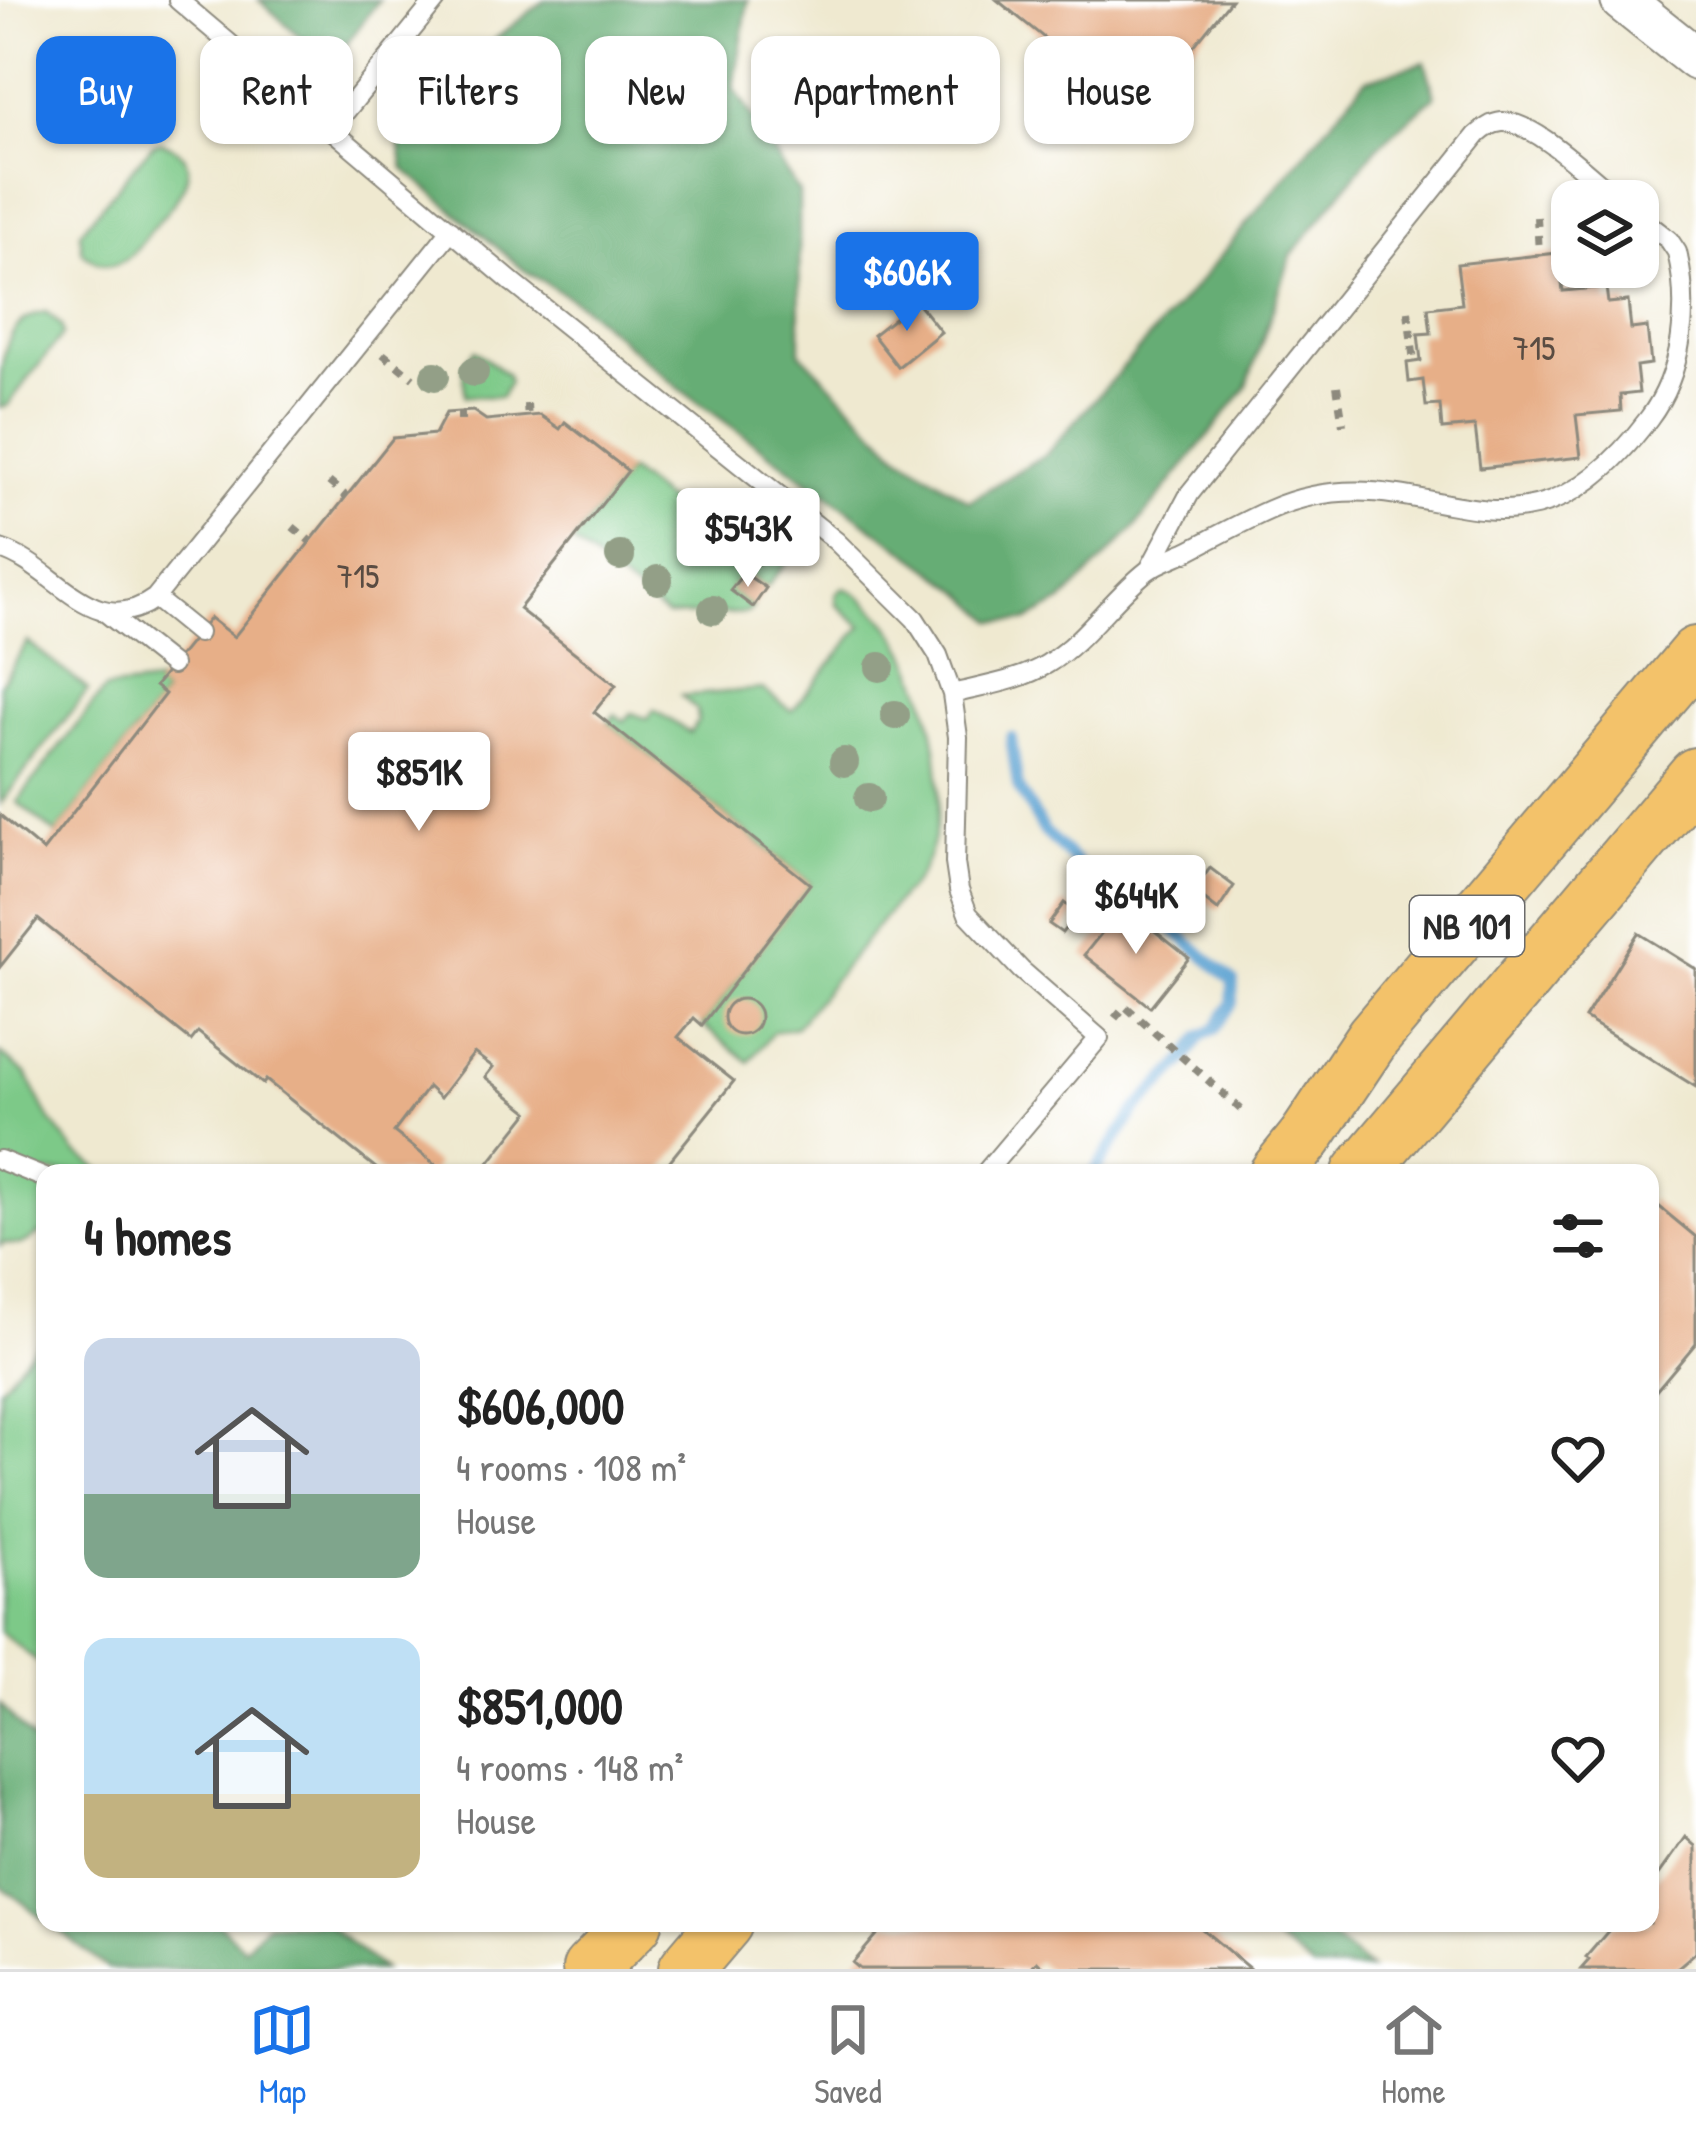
<!DOCTYPE html>
<meta charset="utf-8">
<style>
:root{--surface:#fff;--page:#f6f6f6;--text:#222;--muted:#767676;--line:#e0e0e0;--accent:#1a73e8}
body{margin:0;font-family:"Patrick Hand",sans-serif;background:var(--page);color:var(--text);height:100vh;display:flex;flex-direction:column;font-size:45px;white-space:nowrap}
*{box-sizing:border-box;margin:0}
p{font-size:39px;color:var(--muted)}
.icon{flex:none;width:66px;height:66px;fill:none;stroke:currentColor;stroke-width:2;stroke-linecap:round;stroke-linejoin:round}
.map{position:relative;flex:1;overflow:hidden}
.drawer{position:absolute;left:36px;top:1164px;width:1623px;height:768px;display:flex;flex-direction:column;background:var(--surface);border-radius:24px;box-shadow:0 3px 9px #0004}
.drawer>*{flex:none}
.banner{position:absolute;left:36px;top:36px;width:1626px;height:108px;display:flex;gap:24px}
.fabs{position:absolute;left:1551px;top:180px;display:grid;gap:24px}
.fabs a{display:grid;place-items:center;width:108px;height:108px;border-radius:24px;background:var(--surface);box-shadow:0 3px 9px #0004;font-size:60px}
.price{position:absolute;translate:-50% -102px;padding:0 27px;border-radius:12px;background:#fff;color:#222;font-size:39px;line-height:78px;filter:drop-shadow(0 3px 6px #0008)}
.price::after{content:'';position:absolute;left:50%;top:72px;width:36px;height:27px;margin-left:-18px;background:inherit;clip-path:polygon(0 0,100% 0,50% 100%)}
.price.on{background:var(--accent);color:#fff}
ul{padding:0;list-style:none}
li{display:flex;align-items:center;gap:36px;height:300px;padding:0 48px}
li span{display:grid;place-items:center;flex:none;width:336px;height:240px;border-radius:24px;color:#555}
li>.icon{margin-inline-start:auto}
span .icon{width:144px;height:144px;fill:#fffc;stroke-width:1}
li b{font-size:51px}
h2{display:flex;justify-content:space-between;align-items:center;height:144px;padding:0 48px;font-size:51px}
.chip{padding:0 42px;border-radius:24px;background:var(--surface);box-shadow:0 3px 9px #0004;font-size:42px;line-height:108px}
.chip.on{background:var(--accent);color:#fff}
.menu{display:flex;justify-content:space-around;align-items:center;height:168px;border-top:3px solid var(--line);background:var(--surface);font-size:33px;color:var(--muted)}
.menu a{display:grid;justify-items:center;gap:6px}
.menu .on{color:var(--accent)}
.map>svg:first-child{display:block}
.green{fill:#7dc988;stroke:#547a5a;stroke-width:3}
.forest{fill:#66ad74;stroke:#486c50;stroke-width:3}
.lines{fill:none;stroke-linecap:round;stroke-linejoin:round}
.stream{stroke:#5ba2d1;stroke-width:12}
.building{fill:#e7af88}
.service-casing{stroke:#8d8a7e;stroke-width:22}
.tertiary-casing{stroke:#8d8a7e;stroke-width:46}
.primary-casing{stroke:#8d8a7e;stroke-width:58}
.path{stroke:#8d8a7e;stroke-width:8;stroke-dasharray:9 9;stroke-linecap:butt}
.service{stroke:#fff;stroke-width:18}
.tertiary{stroke:#fff;stroke-width:42}
.primary{stroke:#f3c26a;stroke-width:54}
.tree{fill:#939f87}
.labels{text-anchor:middle;stroke-width:9;stroke-linejoin:round;paint-order:stroke}
.number-label{font-size:33px;fill:#5a4c42}
.shield{fill:#fff;stroke:#6b6b6b;stroke-width:3}
.shield-label{font-size:36px;font-weight:bold;fill:#2b2b2b}
</style>
<div class="map">
<svg width="1696" height="1969" viewBox="0 0 1696 1969">
<rect width="100%" height="100%" fill="#fff"/>
<filter id="ink" filterUnits="userSpaceOnUse"><feTurbulence type="fractalNoise" baseFrequency=".00833" numOctaves="2"/><feDisplacementMap in="SourceGraphic" scale="24" xChannelSelector="R" yChannelSelector="G"/><feConvolveMatrix kernelMatrix="1 2 1 2 8 2 1 2 1" color-interpolation-filters="sRGB"/></filter>
<filter id="wash" filterUnits="userSpaceOnUse"><feTurbulence type="fractalNoise" baseFrequency=".004" numOctaves="4" result="noise"/><feDisplacementMap in="SourceGraphic" scale="48" xChannelSelector="R" yChannelSelector="G"/><feGaussianBlur stdDeviation="2.7" result="paint"/><feColorMatrix in="noise" values="0 0 0 0 0 0 0 0 0 0 0 0 0 0 0 0 0 1.4 0 .05"/><feComposite in="paint" operator="in"/></filter>
<g filter="url(#wash)">
<rect width="100%" height="100%" fill="#efe9d0"/>
<path class="green" d="M161 142C217 161 171 207 150 231 141 242 131 260 116 264 103 268 92 260 82 252L80 232 152 145Z
M46 312 61 325 63 334 7 406 0 408C0 372 0 318 46 312Z
M475 350 506 374 509 382 501 397 465 396 463 366Z
M628 471 733 551 769 520 795 545 794 553 766 588 744 573 731 590 753 607 747 613 667 616 572 542Z
M843 588C859 592 868 604 880 615 936 671 968 839 903 894L796 1027 773 1032 749 1062 702 1025 810 883 608 723 615 714 624 721 632 713 647 719 654 710 690 733 698 721 697 710 681 696 762 689 792 711 862 626 837 605 836 595Z
M28 642 88 690 0 804V685Z
M157 683 156 686 165 694 56 834 17 802 105 689Z
M0 1053 26 1074 48 1117 76 1153 106 1173H45V1231C28 1238 25 1249 4 1243L0 1246Z
M45 1333V1668L0 1632V1388Z"/>
<path class="forest" d="M259 0H379L342 50 325 53 315 50Z
M545 0H748L734 88 799 193 800 352 897 453 969 501 1047 453 1198 283 1366 79 1425 62 1435 96 1377 147 1291 256 1246 388 1134 529 1062 602 1026 621H994L964 593 681 390 580 304 524 270 404 169 397 129 460 67Z
M0 1704 45 1755V1920L0 1885Z
M49 1923H218L244 1948 267 1923H325L383 1969H108Z
M1252 1923H1315L1370 1969H1313Z"/>
<g class="lines">
<path class="stream" d="M1011 738 1018 787 1044 831 1093 879 1147 906 1233 981 1232 1003 1215 1029 1201 1036 1185 1060 1135 1111 1094 1173"/>
</g>
<g id="blocks">
<path class="building" d="M997 0H1231L1139 114Z
M1558 253 1563 291 1606 287 1608 303 1628 301 1631 329 1647 327 1651 364 1636 366 1639 393 1620 395 1621 411 1576 415 1581 457 1480 468 1475 426 1442 429 1440 405 1426 406 1423 380 1409 382 1407 363 1421 361 1418 334 1431 333 1428 308 1462 304 1457 264Z
M916 301 941 332 898 367 873 335Z
M473 411 486 420 540 415 560 429 565 422 628 471 519 609 616 685 594 712 810 884 702 1025 694 1018 678 1037 734 1081 660 1173H481L529 1112 485 1077 493 1067 474 1053 440 1098 428 1087 394 1132 436 1165 430 1173H382L266 1080 263 1084 198 1032 191 1041 38 919 0 967V815L43 851 165 694 155 686 210 618 234 637 393 438 435 434 446 413Z
M744 573 766 588 753 607 730 590Z
M1210 868 1234 886 1218 910 1193 891Z
M1064 903 1077 913 1062 933 1049 924Z
M1123 906 1189 958 1150 1007 1084 955Z
M1638 933 1696 969V1087L1585 1018Z
M724 1017a18 18 0 1 1 36 0a18 18 0 1 1-36 0Z
M1650 1199 1696 1237V1343L1650 1398Z
M1686 1837 1696 1846V1952L1676 1969H1581L1589 1960 1586 1957 1615 1923H1650V1887Z
M887 1923H1195L1250 1969H1046L1037 1961 1030 1969H860L853 1963Z"/>
</g>
</g>
<g filter="url(#ink)">
<use href="#blocks" fill-opacity="0" stroke="#8d8a7e" stroke-width="3"/>
<g class="lines">
<g class="service-casing">
<path id="service" d="M178 0 513 283 836 541 915 619 938 655 952 694 958 737 955 863 959 890 968 914 1021 970 1099 1038 985 1173
M332 128 436 0
M0 549C55 565 93 643 155 598L451 230
M1150 568 1190 493 1477 135C1484 129 1491 123 1502 122 1534 120 1594 180 1620 201
M155 598 198 633
M105 612 172 665
M952 694C983 686 1020 681 1047 664 1086 640 1111 599 1147 571 1159 562 1175 557 1188 551 1215 537 1242 522 1269 510 1426 441 1511 602 1649 418 1683 373 1690 307 1677 252L1669 240 1638 216
M0 1160 45 1178"/>
</g>
<g class="tertiary-casing">
<path id="tertiary" d="M1622 0 1696 59"/>
</g>
<g class="primary-casing">
<path id="primary" d="M1277 1173 1306 1137 1373 1037 1696 654
M1360 1173 1696 775
M590 1969 635 1923
M686 1969 725 1923"/>
</g>
<path class="path" d="M1537 217 1539 254
M1408 311 1414 362
M383 354 413 378
M1337 386 1343 425
M527 404 528 421
M461 412V420
M329 482 347 497
M293 527 311 542
M1115 1018 1125 1006 1245 1113"/>
<use href="#service" class="service"/>
<use href="#tertiary" class="tertiary"/>
<use href="#primary" class="primary"/>
</g>
<g class="tree">
<circle cx="474" cy="372" r="15"/>
<circle cx="435" cy="376" r="15"/>
<circle cx="755" cy="551" r="15"/>
<circle cx="620" cy="556" r="15"/>
<circle cx="658" cy="580" r="15"/>
<circle cx="713" cy="610" r="15"/>
<circle cx="880" cy="667" r="15"/>
<circle cx="895" cy="715" r="15"/>
<circle cx="844" cy="762" r="15"/>
<circle cx="869" cy="798" r="15"/>
</g>
</g>
<g class="labels">
<g class="number-label">
<text x="1534" y="360">715</text>
<text x="358" y="588">715</text>
</g>
<rect class="shield" x="1410" y="896" width="114" height="60" rx="9"/>
<g class="shield-label">
<text x="1467" y="939">NB 101</text>
</g>
</g>
</svg>
<div class="fabs">
<a><svg class="icon" aria-label="layers" viewBox="0 0 24 24"><path d="M12 4l9 5-9 5-9-5zM3 14l9 5 9-5"/></svg></a>
</div>
<b class="price on" style="left:907px;top:334px">$606K</b>
<b class="price" style="left:748px;top:590px">$543K</b>
<b class="price" style="left:419px;top:834px">$851K</b>
<b class="price" style="left:1136px;top:957px">$644K</b>
<div class="banner">
<a class="chip on">Buy</a>
<a class="chip">Rent</a>
<a class="chip">Filters</a>
<a class="chip">New</a>
<a class="chip">Apartment</a>
<a class="chip">House</a>
</div>
<section class="drawer">
<h2>4 homes<svg class="icon" aria-label="filters" viewBox="0 0 24 24"><path d="M4 7h16M4 17h16"/><circle cx="9" cy="7" r="2"/><circle cx="15" cy="17" r="2"/></svg></h2>
<ul>
<li><span style="background:linear-gradient(#c9d6e8 65%,#7fa58c 0)"><svg class="icon" aria-label="home" viewBox="0 0 24 24"><path d="M3 11l9-7 9 7M6 9v11h12V9"/></svg></span><div><b>$606,000</b><p>4 rooms · 108 m²</p><p>House</p></div><svg class="icon" aria-label="heart" viewBox="0 0 24 24"><path d="M12 20l-8-8c-3-5 5-10 8-4 3-6 11-1 8 4z"/></svg></li>
<li><span style="background:linear-gradient(#bfe0f5 65%,#c2b280 0)"><svg class="icon" aria-label="home" viewBox="0 0 24 24"><path d="M3 11l9-7 9 7M6 9v11h12V9"/></svg></span><div><b>$851,000</b><p>4 rooms · 148 m²</p><p>House</p></div><svg class="icon" aria-label="heart" viewBox="0 0 24 24"><path d="M12 20l-8-8c-3-5 5-10 8-4 3-6 11-1 8 4z"/></svg></li>
</ul>
</section>
</div>
<nav class="menu">
<a class="on"><svg class="icon" aria-label="map" viewBox="0 0 24 24"><path d="M3 6l6-2 6 2 6-2v14l-6 2-6-2-6 2zM9 4v14M15 6v14"/></svg>Map</a>
<a><svg class="icon" aria-label="saved" viewBox="0 0 24 24"><path d="M7 4h10v16l-5-4-5 4z"/></svg>Saved</a>
<a><svg class="icon" aria-label="home" viewBox="0 0 24 24"><path d="M3 11l9-7 9 7M6 9v11h12V9"/></svg>Home</a>
</nav>
